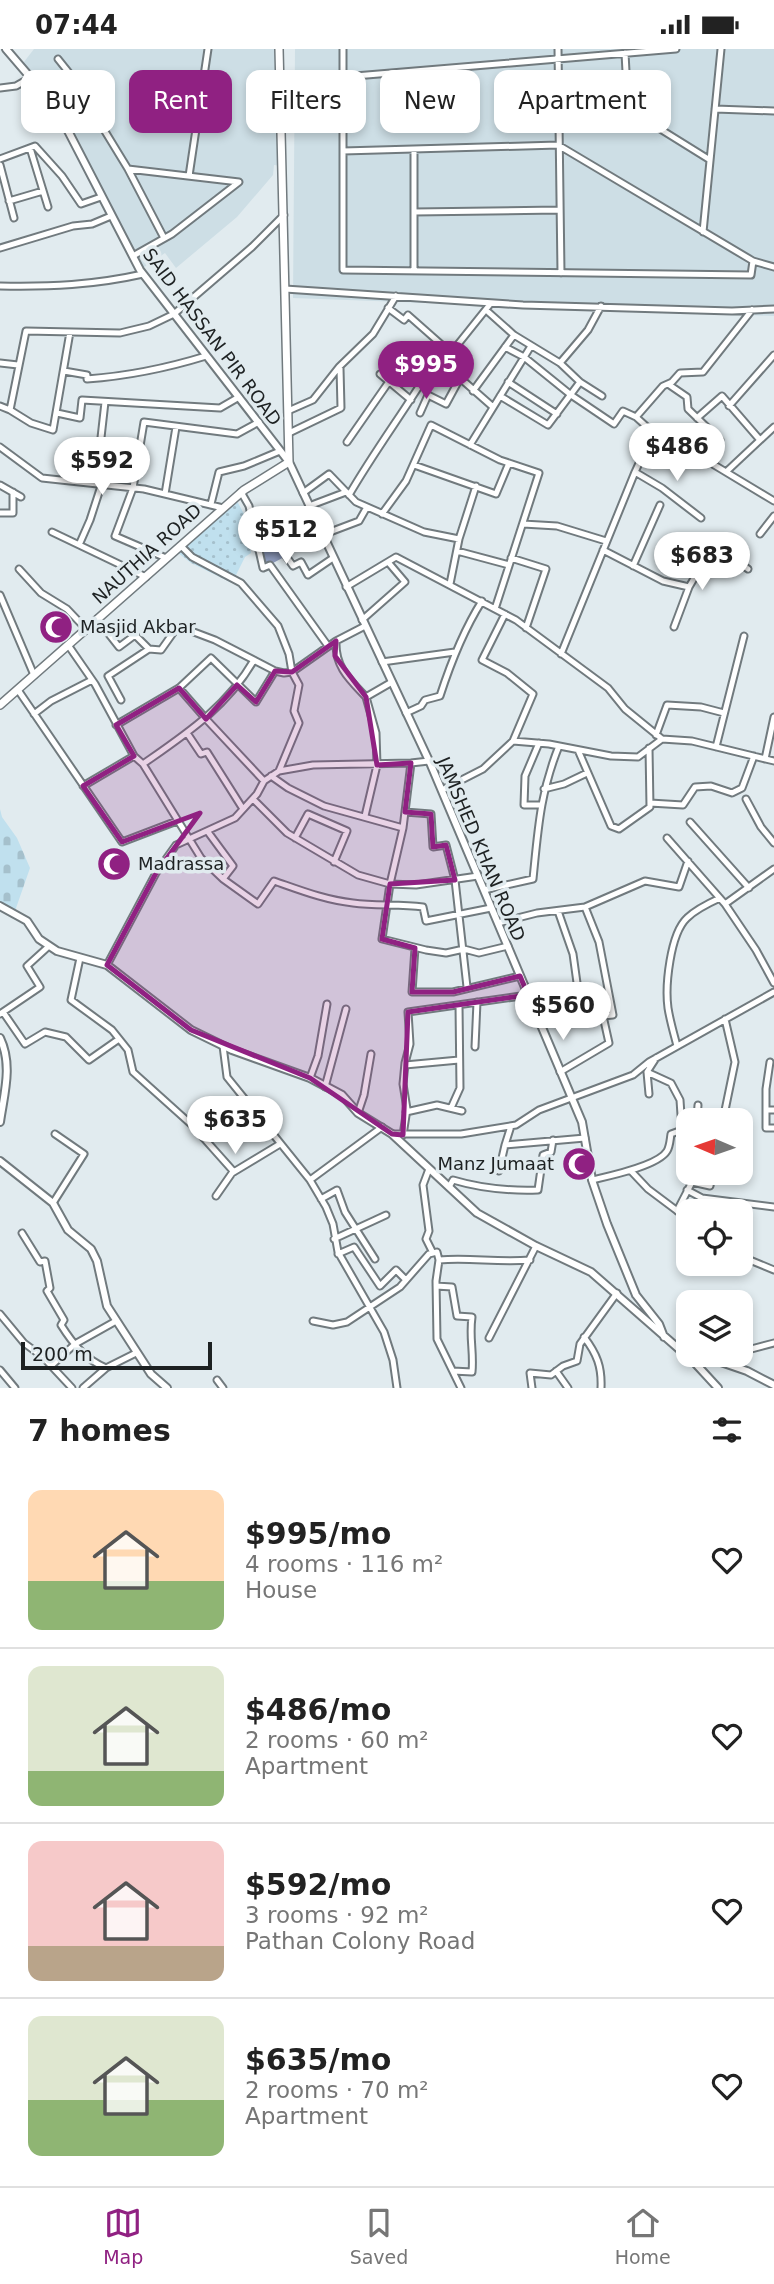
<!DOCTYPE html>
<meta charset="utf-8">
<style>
:root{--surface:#fff;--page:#f6f6f6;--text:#222;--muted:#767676;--line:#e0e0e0;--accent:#902182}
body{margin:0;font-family:"DejaVu Sans",sans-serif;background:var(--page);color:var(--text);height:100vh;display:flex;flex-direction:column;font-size:26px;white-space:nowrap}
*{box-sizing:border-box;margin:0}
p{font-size:23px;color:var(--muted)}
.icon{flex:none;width:38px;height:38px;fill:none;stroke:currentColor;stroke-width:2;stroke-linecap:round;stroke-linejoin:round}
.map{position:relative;height:1339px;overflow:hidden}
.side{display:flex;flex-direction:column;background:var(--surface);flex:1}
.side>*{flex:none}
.hud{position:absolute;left:21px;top:21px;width:733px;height:63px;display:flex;gap:14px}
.needle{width:46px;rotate:272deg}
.controls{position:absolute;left:676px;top:1059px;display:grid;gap:14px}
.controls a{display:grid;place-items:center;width:77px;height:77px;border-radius:14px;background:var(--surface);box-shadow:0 4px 10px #0003;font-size:35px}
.scale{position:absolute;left:21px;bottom:18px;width:191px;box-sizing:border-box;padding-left:7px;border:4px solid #1d2122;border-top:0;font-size:19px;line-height:24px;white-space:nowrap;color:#1d2122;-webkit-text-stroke:5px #e1ebef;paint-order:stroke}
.price{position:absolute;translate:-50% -60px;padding:0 16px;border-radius:24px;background:#fff;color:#222;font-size:23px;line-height:46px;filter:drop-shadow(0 2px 4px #0008)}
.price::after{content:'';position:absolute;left:50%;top:42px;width:21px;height:16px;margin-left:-10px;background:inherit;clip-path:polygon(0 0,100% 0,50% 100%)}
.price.active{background:var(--accent);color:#fff}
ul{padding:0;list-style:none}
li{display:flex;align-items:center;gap:21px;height:175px;padding:0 28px}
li+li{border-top:2px solid var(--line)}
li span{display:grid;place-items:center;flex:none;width:196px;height:140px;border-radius:14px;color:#555}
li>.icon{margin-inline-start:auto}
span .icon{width:84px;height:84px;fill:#fffc;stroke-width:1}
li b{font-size:30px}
h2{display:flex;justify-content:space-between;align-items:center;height:84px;padding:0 28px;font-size:30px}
.chip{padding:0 24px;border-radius:14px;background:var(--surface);box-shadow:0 4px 10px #0003;font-size:24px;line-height:63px}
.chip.active{background:var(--accent);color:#fff}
.status{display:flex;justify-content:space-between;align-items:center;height:49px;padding:0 35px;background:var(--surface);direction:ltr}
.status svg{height:19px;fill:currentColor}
.tabs{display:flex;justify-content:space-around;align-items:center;height:98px;border-top:2px solid var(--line);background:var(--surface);font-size:19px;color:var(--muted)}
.tabs a{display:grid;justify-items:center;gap:4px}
.tabs .active{color:var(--accent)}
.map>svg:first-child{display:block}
.built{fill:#cddee5}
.grass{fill:url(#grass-dots)}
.cemetery{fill:url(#cemetery-stones)}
.water{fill:#8e9bbd}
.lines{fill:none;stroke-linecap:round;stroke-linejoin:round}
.minor-casing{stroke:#717a7e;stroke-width:9}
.tertiary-casing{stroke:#717a7e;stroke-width:10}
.secondary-casing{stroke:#717a7e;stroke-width:10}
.minor{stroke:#fff;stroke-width:5}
.tertiary{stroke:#fff;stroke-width:6}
.secondary{stroke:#fff;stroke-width:7}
.marked{fill:#902182;fill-opacity:0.2;stroke:#902182;stroke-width:5;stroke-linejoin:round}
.labels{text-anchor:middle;stroke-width:7;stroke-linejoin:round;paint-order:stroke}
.street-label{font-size:18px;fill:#1d2122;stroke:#e1ebef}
.poi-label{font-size:18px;fill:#1d2122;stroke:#e1ebef;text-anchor:start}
</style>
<div class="status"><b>07:44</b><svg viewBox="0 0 49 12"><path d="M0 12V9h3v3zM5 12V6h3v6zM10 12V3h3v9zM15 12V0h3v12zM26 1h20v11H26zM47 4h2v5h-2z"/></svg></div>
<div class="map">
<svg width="774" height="1339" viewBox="0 0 774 1339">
<defs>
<pattern id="grass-dots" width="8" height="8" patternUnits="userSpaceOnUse" patternTransform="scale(1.75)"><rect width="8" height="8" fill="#c0e0ee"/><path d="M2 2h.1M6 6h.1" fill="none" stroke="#a5c0cc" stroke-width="1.8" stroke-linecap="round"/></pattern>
<pattern id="cemetery-stones" width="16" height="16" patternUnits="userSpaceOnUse" patternTransform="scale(1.75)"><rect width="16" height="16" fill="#c0e0ee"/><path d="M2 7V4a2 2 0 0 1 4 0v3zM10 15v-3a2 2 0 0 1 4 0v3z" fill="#a5c0cc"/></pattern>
</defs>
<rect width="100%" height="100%" fill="#e1ebef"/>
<path class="built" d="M34 0H279L283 117 274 116 273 126 237 168 176 219 165 204 140 221 65 76 20 18Z
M295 0H774V267L293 249Z"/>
<path class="grass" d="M236 450 245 467 251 504 245 508 232 534 191 514 177 503Z"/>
<path class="cemetery" d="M0 760 2 768 17 789 30 819 15 862 0 854Z"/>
<path class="water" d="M278 478 286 507 262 520 256 484Z"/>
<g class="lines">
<g class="minor-casing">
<path id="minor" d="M558 0 561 224
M625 4 628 60 710 111
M58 10 70 25 128 120 239 133 172 185 133 207
M343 28 676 0
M0 39 16 37 30 29
M715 60 774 62
M30 99 48 158
M414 100V222
M343 102 558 96 753 212 751 226 343 221V0
M0 110 35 97 62 127 81 155 101 148
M0 116 14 169
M128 120 164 189
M189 127 208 0
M9 152 43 142
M414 163 559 161
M703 183 721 0
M0 199 73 177 92 175 111 167
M753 212 774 218
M0 237C50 238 94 236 143 225
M285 240 523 256 732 262 774 260
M601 257 588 281 560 314 580 333 602 347
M388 259 404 271 408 266 451 304
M486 261 514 286 560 314
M505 298 524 308 571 346 614 375 623 362 636 368
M0 314 18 316
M443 314 493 358
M64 322 87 326V330C128 327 167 319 206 307
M380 325 411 351
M508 333 557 365
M668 335 687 348 688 360 720 391 701 408 774 452
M473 342 514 286
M500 347 548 376 580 333
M0 357 10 361 26 282 120 284 149 277 174 265 252 198 284 166
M729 357 774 306
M10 361 31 374 53 381 70 283
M288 362 313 351 339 318 373 285 396 247
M57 364 80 369 82 351 220 359 239 348
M420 364 428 346 446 355 459 331
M697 369 722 347 760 391
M289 384 341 359 340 319
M347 393 413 298
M470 396 531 297
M0 398 42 429 144 440 223 459
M414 416 496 445 509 414
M635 423 662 439 701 469
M726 423 774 378
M96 433 105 353
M0 436 21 448
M241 443 249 457 263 519 270 516 328 597
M303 444 329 425 356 453 424 483 459 490
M165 445 176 378
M349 446C375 401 406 360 433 315L443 314 491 254
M211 455 219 423 244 417 280 402
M309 457 346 443
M0 464H13V443
M382 465 406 432 431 376 500 411 539 424 495 560
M523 475 557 477 606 492
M52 483 146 528
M256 484 278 478 286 507 293 517 301 513 308 526 333 509
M760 485 774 467
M322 486 359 472 367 458
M79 496 90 471 102 434
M181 497 192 508 241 534 278 577 289 605 292 623 299 636 294 662 299 674 279 722
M603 501 663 532 689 538
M457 502 509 516
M166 509 115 487 133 439 144 373 237 385 259 373
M511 509 546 520 526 579
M633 517 660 456
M19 520 41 544 67 560 86 580
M450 535 459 490 476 437
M346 538 396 508 516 571 608 639 625 660 662 690 692 692 774 712
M0 546 34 626
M505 565 482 611 507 624 533 645 513 692
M97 570 119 598 135 586 149 600 161 601 178 577 215 591 275 622 284 624 292 623 336 592
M362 571 405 533 388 513
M365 577 336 592C335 618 349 630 366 648L392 633
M674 578 689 538 713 497H716L748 520
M68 596 95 635 134 707 143 715 201 809 223 830 258 855 274 832C300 841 325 851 353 854 375 857 399 855 423 858L426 872 491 859
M561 605 635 423 646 399 657 387 636 368 663 337 672 333 680 324 703 323 752 261
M382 613 455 603
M179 639 206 670 264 732
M18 641 122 793 177 772
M121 651 108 627 149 600
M406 664 421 657 425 651 440 647C451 613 463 582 482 552
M34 665 51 652 92 631
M116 676 179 639 211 609 256 653 275 622
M187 684 201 705 207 703 243 760
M656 686 667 656 701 658 724 664
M539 694 525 727 524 756H541
M716 698 744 587
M578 701 611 777 619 780 650 758 649 699
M765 710 774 668
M411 714 403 779 390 835 382 890 426 901 446 904 464 900 479 904 508 897
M143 715C186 685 227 658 254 611
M271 727 288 739 324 757 403 779
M83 737 134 707
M544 740 564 735 587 724
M442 741 483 720 513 692 549 695 611 707 638 708 662 690
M253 750 287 784 358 826 390 835 416 836 478 827
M746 750 761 778 774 794
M650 754 683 756 695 738 711 737 732 744 742 739 754 707
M405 763 431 765 433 798 446 796 455 831 467 938
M365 767 377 716 376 684 366 648
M690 773 749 839
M208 783 233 817 223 830
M295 789 308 765 347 782 334 813
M667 789 725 855 756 901 774 934
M484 841 533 830C538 781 540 744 559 697
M725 855 774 820
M498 874 537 864 585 858 645 832 679 838 688 812
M415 899 412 943H453L520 927
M80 909 71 951 112 981 128 1001 133 1023 193 1077 234 1123
M107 916 156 824 176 796 235 769 257 745 264 732 279 722 313 716 411 714 429 712
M531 953 578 941 573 905 558 862
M3 963 25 995 45 983 66 988 89 1011 119 990
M0 965 40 938 27 917 49 897
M223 997 227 1028 310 1131 326 1158 333 1175 338 1203 384 1283 393 1311 397 1339
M677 997C674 985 670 972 668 959 665 937 670 885 687 869 696 860 709 854 720 849
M475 998 477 953
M770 1013 766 1040V1061H774
M405 1016 459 1011
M560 1023 609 994 603 967 613 966 599 893 585 858
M310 1029 318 1007 327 955
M325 1038 346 960
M649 1045 647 1023 656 1009
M451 1059 460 1039 459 956
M766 1061V1079H774
M406 1063 437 1056 462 1062
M358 1064 364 1046 371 1005
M697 1071 698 1056
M723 1071 735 1013 725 970
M511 1077 505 1096 585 1089
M392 1085H461L516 1076 539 1061 633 1026 649 1013 774 943
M403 1086 407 1060 403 1035 405 1014 410 995 408 963 528 946
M429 1120 423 1136 429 1182 426 1190 433 1204
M499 1122 505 1096
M631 1122 648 1140 688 1170
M310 1131 382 1078
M592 1131C609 1127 658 1117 667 1102 670 1097 670 1091 671 1085L682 1081 680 1051 671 1034 647 1023
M449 1138 453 1131C480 1139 509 1142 538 1141L543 1106 551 1103 553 1091
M687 1141 702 1149 774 1158
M216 1147 232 1124 280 1095
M321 1150 337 1141 345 1163 375 1210
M53 1154 84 1105 55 1085
M677 1162 692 1133 710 1137 712 1124
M22 1184 40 1213 45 1212 50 1239 47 1242 64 1271 61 1276C73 1295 85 1310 106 1319
M334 1190 386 1166
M338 1205 354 1198 380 1237 396 1221 406 1231
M740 1207 774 1221
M439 1211C470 1208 497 1214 530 1211
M436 1237 452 1238 457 1267 472 1268C469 1289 474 1302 472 1323L453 1322
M0 1265 24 1294 43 1308 72 1339
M313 1272 333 1276 347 1273 400 1238 429 1205 437 1203 439 1211 436 1232 437 1290 461 1339
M584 1288C597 1305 602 1318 601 1339
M489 1289 536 1197
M740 1303 774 1294
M718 1312 722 1307 728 1306
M51 1317 75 1295 116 1272
M0 1321 15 1339
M556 1322 568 1339
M217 1331 223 1339
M83 1339 106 1319 136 1304
M532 1339 530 1324 551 1326 563 1317 577 1312 580 1295 617 1244"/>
</g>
<g class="tertiary-casing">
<path id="tertiary" d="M6 0 42 42 65 76 140 221 289 413 431 716 582 1073 592 1131 607 1175 636 1246 659 1275 664 1288
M0 857 27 872 39 890 57 902 107 916 191 981 232 1001 310 1029 342 1046 358 1064 392 1085 477 1164 536 1197 591 1223 695 1314 718 1339
M0 989C13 1016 4 1045 0 1073
M0 1112 53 1154 68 1181 91 1200 97 1212 107 1257 151 1325 167 1339
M695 1314 718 1312 747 1322 774 1336"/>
</g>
<g class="secondary-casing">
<path id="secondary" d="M0 656 244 441 289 413 279 0"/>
</g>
<use href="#minor" class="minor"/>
<use href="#tertiary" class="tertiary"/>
<use href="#secondary" class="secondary"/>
</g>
<path class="marked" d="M336 592 335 607 366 648 377 716 411 714 405 763 431 765 433 798 446 796 455 831 390 835 382 890 415 899 412 943H453L520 927 528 946 408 963 403 1086 392 1085 310 1029 191 981 107 916 156 824 200 764 122 793 83 737 134 707 116 676 179 639 206 670 237 636 256 653 275 622 292 623Z"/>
<defs>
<g id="mosque-disc" transform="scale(1.75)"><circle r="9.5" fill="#902182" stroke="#e1ebef"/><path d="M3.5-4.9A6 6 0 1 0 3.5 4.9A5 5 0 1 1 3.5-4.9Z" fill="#fff"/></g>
</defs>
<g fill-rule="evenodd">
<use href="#mosque-disc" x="56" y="578"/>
<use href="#mosque-disc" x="114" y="815"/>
<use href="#mosque-disc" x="579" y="1115"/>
</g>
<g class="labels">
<g class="street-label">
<text transform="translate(212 288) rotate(53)" y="6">SAID HASSAN PIR ROAD</text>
<text transform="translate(147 505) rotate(-42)" y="6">NAUTHIA ROAD</text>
<text transform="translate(481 800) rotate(67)" y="6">JAMSHED KHAN ROAD</text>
</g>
<g class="poi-label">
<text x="80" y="584">Masjid Akbar</text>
<text x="138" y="821">Madrassa</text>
<text x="554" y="1121" text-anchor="end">Manz Jumaat</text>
</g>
</g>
</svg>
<div class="controls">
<a><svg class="needle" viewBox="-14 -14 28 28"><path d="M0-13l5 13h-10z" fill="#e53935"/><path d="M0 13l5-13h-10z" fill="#767676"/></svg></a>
<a><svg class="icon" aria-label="locate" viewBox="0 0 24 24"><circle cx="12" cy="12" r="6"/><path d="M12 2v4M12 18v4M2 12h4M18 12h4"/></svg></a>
<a><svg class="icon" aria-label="layers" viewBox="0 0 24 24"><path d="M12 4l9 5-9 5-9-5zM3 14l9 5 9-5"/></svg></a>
</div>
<div class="scale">200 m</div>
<b class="price active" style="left:426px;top:352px">$995</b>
<b class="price" style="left:677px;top:434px">$486</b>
<b class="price" style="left:102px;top:448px">$592</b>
<b class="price" style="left:286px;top:517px">$512</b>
<b class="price" style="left:702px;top:543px">$683</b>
<b class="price" style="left:563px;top:993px">$560</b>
<b class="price" style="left:235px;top:1107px">$635</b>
<div class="hud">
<a class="chip">Buy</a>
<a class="chip active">Rent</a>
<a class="chip">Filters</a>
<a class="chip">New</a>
<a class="chip">Apartment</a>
</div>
</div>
<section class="side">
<h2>7 homes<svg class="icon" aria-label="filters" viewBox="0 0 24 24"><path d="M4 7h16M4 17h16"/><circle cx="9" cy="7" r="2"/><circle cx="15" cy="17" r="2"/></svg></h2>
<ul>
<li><span style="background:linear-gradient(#ffd9b3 65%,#8fb573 0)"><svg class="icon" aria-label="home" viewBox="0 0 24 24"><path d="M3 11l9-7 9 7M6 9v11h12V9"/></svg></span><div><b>$995/mo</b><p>4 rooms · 116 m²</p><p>House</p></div><svg class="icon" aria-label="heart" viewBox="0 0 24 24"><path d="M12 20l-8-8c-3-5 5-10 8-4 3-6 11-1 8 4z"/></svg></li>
<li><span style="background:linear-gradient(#dfe7d0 75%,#8fb573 0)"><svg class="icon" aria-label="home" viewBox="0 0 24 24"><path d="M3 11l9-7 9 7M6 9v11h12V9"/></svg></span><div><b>$486/mo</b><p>2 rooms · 60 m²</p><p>Apartment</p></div><svg class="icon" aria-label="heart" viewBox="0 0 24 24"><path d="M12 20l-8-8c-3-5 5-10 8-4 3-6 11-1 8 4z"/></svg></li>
<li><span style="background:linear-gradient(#f6c9c9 75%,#b9a48a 0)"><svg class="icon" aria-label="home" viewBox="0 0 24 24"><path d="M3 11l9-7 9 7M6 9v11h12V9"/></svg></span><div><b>$592/mo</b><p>3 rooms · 92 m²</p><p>Pathan Colony Road</p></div><svg class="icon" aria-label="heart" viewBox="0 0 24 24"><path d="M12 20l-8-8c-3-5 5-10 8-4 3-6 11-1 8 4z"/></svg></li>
<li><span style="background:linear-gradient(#dfe7d0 60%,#8fb573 0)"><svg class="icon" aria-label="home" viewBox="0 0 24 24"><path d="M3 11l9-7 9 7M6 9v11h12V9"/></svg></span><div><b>$635/mo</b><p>2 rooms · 70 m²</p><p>Apartment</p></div><svg class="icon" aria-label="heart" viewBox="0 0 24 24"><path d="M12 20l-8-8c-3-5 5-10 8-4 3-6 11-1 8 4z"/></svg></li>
</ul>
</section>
<nav class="tabs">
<a class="active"><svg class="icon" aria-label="map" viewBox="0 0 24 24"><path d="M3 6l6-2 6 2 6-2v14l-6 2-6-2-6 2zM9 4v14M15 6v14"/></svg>Map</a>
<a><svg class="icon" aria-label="saved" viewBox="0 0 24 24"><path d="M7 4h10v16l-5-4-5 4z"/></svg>Saved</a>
<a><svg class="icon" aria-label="home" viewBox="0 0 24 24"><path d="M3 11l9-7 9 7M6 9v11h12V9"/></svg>Home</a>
</nav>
